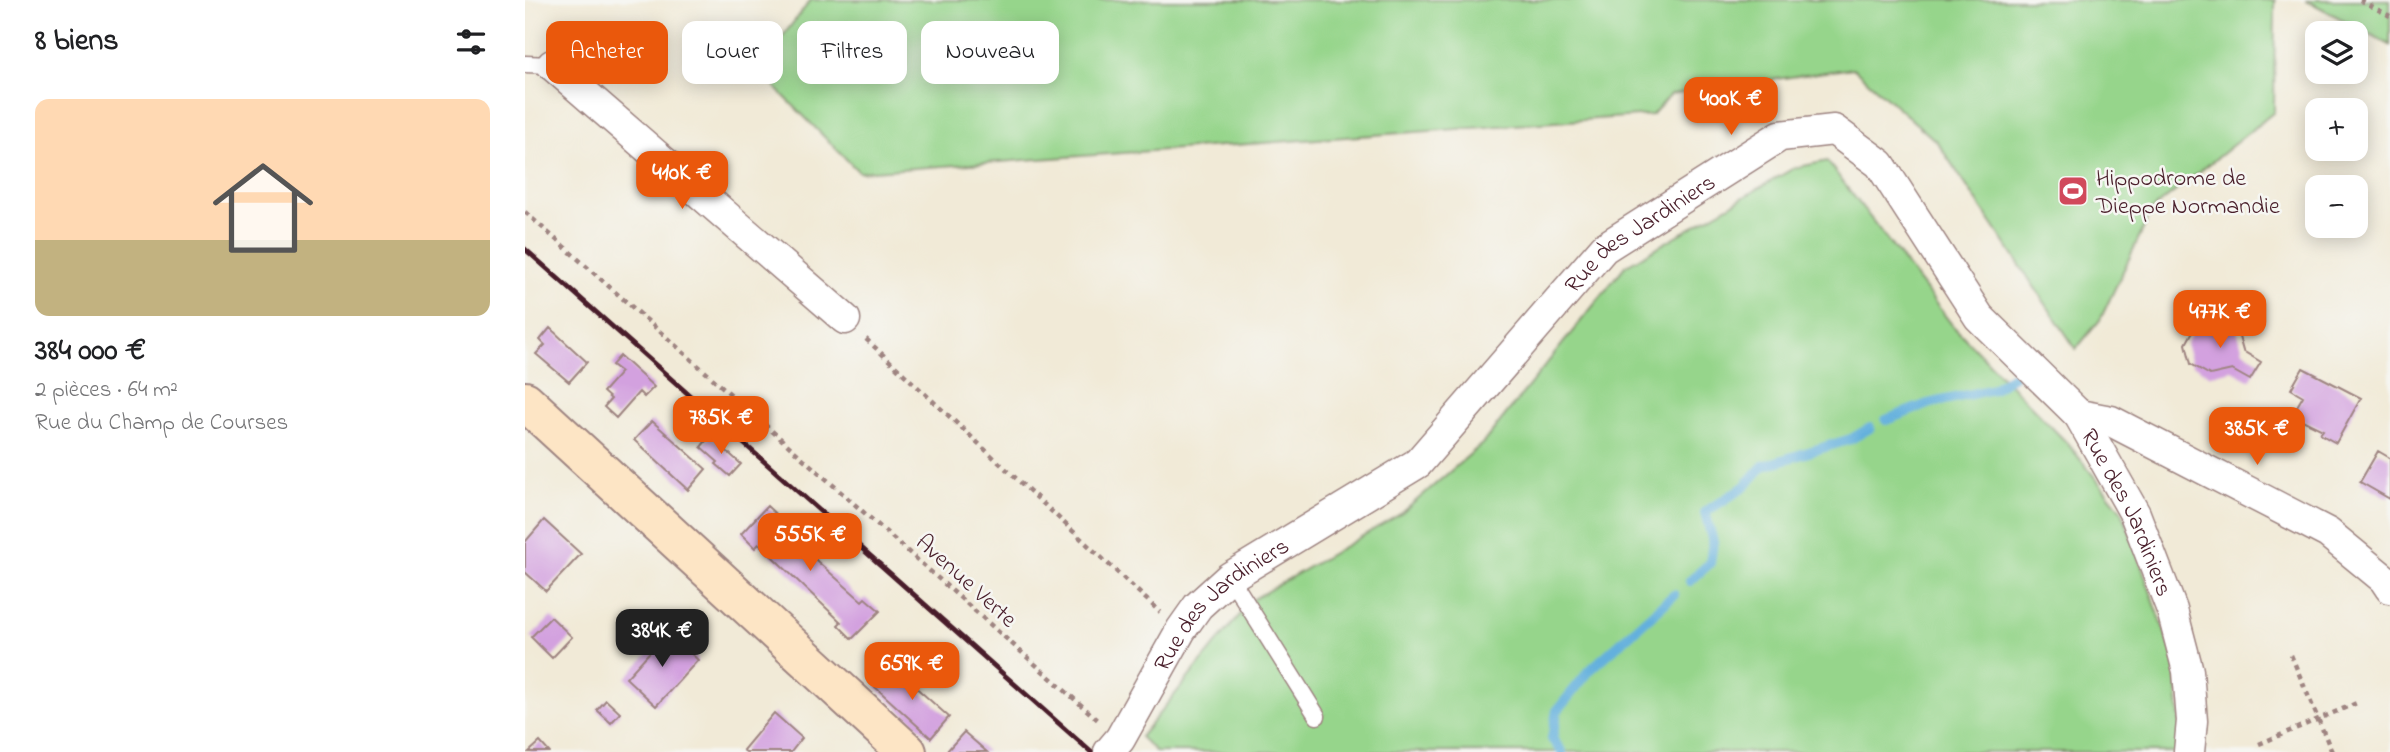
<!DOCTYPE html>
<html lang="fr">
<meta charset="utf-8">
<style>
:root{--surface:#fff;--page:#f6f6f6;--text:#202124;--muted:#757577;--line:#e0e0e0;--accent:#ea580c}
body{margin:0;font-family:"Indie Flower",sans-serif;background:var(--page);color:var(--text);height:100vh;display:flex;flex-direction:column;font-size:26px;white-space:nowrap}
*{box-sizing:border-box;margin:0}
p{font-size:23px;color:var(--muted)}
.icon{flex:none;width:38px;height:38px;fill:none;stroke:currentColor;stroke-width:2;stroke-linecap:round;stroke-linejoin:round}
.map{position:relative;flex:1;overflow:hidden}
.panel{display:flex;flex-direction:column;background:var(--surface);width:525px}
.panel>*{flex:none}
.hud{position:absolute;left:21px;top:21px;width:665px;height:63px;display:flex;gap:14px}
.controls{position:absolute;left:1780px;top:21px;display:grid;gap:14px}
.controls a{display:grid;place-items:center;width:63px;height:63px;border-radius:14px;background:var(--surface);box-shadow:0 4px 18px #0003;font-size:35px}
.price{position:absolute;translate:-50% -60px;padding:0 16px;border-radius:14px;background:var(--accent);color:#fff;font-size:23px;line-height:46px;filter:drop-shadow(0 2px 4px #0008)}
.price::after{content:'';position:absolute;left:50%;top:42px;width:21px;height:16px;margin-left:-10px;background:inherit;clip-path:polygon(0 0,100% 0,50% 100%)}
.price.current{background:#222;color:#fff}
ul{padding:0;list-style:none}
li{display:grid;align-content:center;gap:14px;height:371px;padding:0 35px}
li+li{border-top:2px solid var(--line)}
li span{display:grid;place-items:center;height:217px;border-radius:14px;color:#555}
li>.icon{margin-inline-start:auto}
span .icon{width:126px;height:126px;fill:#fffc;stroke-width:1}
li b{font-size:30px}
h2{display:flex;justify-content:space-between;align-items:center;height:84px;padding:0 35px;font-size:30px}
.tag{padding:0 24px;border-radius:14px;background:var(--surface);box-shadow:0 4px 18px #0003;font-size:24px;line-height:63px}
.tag.current{background:var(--accent);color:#fff}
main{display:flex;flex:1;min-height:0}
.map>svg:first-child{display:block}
.green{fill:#96d58b;stroke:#707a5b;stroke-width:2}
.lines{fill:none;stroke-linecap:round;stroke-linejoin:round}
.stream{stroke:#64b0dd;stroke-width:10}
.building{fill:#d3a1df}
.service-casing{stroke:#9e8481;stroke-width:19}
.minor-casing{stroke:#9e8481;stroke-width:33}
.secondary-casing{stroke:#9e8481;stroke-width:42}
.path{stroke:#9e8481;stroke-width:4.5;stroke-dasharray:5 5;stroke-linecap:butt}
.service{stroke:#fff;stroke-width:16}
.minor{stroke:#fff;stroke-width:30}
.secondary{stroke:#fde5c5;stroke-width:38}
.rail{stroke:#4a1f2b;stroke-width:5}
.labels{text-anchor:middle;stroke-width:5;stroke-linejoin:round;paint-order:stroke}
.poi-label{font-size:24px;fill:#4a1f2b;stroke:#f6f6f2;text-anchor:start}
.street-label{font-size:24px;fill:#4a1f2b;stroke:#f6f6f2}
</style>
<main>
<section class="panel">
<h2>8 biens<svg class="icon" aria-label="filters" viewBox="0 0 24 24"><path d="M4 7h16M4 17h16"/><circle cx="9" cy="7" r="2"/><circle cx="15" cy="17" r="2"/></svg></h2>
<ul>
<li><span style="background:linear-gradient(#ffd9b3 65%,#c2b280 0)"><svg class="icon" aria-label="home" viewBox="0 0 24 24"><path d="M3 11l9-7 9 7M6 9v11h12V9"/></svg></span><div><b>384 000 €</b><p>2 pièces · 64 m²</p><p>Rue du Champ de Courses</p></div></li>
</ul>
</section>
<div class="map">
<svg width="1865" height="752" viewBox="0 0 1865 752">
<rect width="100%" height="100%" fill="#f6f6f2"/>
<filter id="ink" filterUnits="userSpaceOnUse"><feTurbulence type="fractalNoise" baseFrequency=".0143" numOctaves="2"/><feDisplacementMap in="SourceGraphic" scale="14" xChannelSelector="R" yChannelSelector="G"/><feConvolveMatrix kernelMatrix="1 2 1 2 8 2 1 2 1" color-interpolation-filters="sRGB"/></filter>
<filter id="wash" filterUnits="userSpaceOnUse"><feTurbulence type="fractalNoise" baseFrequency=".00686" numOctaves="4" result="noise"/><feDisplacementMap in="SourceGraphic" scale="28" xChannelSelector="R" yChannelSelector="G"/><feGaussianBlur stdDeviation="1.57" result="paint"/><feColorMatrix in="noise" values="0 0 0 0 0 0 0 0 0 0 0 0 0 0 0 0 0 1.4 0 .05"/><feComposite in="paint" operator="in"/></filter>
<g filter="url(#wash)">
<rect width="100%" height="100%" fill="#f1ead7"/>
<path class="green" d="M286 0H1750L1749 112 1627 210 1575 320 1551 349 1412 142 1328 68 1146 94 1127 115 334 172 232 69Z
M1781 0H1865V45Z
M1302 161 1428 326 1543 444 1597 511 1650 661 1657 752H631L615 737 727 600 877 513 958 443 1100 266 1269 168Z"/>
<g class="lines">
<path class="stream" d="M1361 420 1403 404 1468 389 1488 376
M1165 581 1185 563 1188 542 1180 512 1219 487 1238 466 1326 439 1345 428
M1037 752 1027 739 1032 711 1065 670 1149 595"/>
</g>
<g id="blocks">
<path class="building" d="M1692 318 1712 330 1718 351 1736 362 1725 380 1707 370 1685 375 1666 364 1661 344 1672 324Z
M25 328 62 362 44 382 11 354 20 345 15 340Z
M95 356 129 387 119 397 114 392 91 418 79 407 86 399 78 392 96 372 87 365Z
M1778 368 1836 398 1811 443 1795 434 1798 430 1767 415 1778 396 1766 389Z
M127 421 181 469 163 490 109 440Z
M185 436 216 464 205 476 191 464 193 462 176 447Z
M1853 451 1865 458V499L1835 482Z
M242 506 257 520 253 524 293 562 337 601 340 598 355 611 327 639 313 625 316 622 234 544 230 548 216 534Z
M19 520 56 554 21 591 0 572V542Z
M26 617 47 637 27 658 6 637Z
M143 632 173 660 131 706 101 678Z
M406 653 426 671 416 682 396 665Z
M368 667 424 717 406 738 350 687Z
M81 700 95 713 86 723 72 710Z
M249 713 277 738 266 752H221L218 750Z
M439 732 462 752H421Z
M15 742 24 752H4Z"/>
</g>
</g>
<g filter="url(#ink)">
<use href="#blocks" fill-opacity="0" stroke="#9e8481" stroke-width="2"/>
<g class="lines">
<g class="service-casing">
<path id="service" d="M0 64 27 65
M705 577 792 716"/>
</g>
<g class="minor-casing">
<g id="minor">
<path d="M27 65 320 319"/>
<path d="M1554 415 1586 421 1803 533 1859 579 1865 588"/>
<path id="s1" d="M584 752 595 739 656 630 673 606 705 577 893 463 1079 248 1255 136 1309 130 1355 164 1454 317 1554 415 1610 514 1647 610 1663 671 1667 721 1664 752"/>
</g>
</g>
<g class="secondary-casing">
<path id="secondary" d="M0 401 382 752"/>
</g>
<path class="path" d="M1835 0 1865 16
M0 212 573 720
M341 339 635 612
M1766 655 1807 752
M1734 744 1834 702"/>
<use href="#service" class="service"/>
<use href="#minor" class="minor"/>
<use href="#secondary" class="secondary"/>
<path class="rail" d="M0 249 566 752"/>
</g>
</g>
<defs>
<g id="stadium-square" transform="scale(1.575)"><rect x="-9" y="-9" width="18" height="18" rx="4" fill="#d1495b" stroke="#f6f6f2"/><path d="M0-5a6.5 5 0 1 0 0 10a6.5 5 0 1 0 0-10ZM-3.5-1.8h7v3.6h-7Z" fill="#fff"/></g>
</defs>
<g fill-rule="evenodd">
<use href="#stadium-square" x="1548" y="191"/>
</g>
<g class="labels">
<g class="poi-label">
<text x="1571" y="185">Hippodrome de<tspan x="1571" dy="28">Dieppe Normandie</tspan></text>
</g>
<g class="street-label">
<text dy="8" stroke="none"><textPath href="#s1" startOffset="756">Rue des Jardiniers</textPath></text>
<text dy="8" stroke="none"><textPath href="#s1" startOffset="1470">Rue des Jardiniers</textPath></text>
<text transform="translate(442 580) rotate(42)" y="8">Avenue Verte</text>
<text dy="8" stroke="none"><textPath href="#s1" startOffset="189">Rue des Jardiniers</textPath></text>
</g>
</g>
</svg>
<div class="controls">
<a><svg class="icon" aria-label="layers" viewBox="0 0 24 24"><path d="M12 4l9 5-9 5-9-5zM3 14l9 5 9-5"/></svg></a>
<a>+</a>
<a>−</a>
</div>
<b class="price" style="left:1206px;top:137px">400K €</b>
<b class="price" style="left:157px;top:211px">410K €</b>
<b class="price" style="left:1695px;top:350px">477K €</b>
<b class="price" style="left:196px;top:456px">785K €</b>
<b class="price" style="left:1732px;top:467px">385K €</b>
<b class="price" style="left:285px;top:573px">555K €</b>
<b class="price current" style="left:137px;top:669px">384K €</b>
<b class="price" style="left:387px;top:702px">659K €</b>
<div class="hud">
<a class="tag current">Acheter</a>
<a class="tag">Louer</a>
<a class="tag">Filtres</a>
<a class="tag">Nouveau</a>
</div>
</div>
</main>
